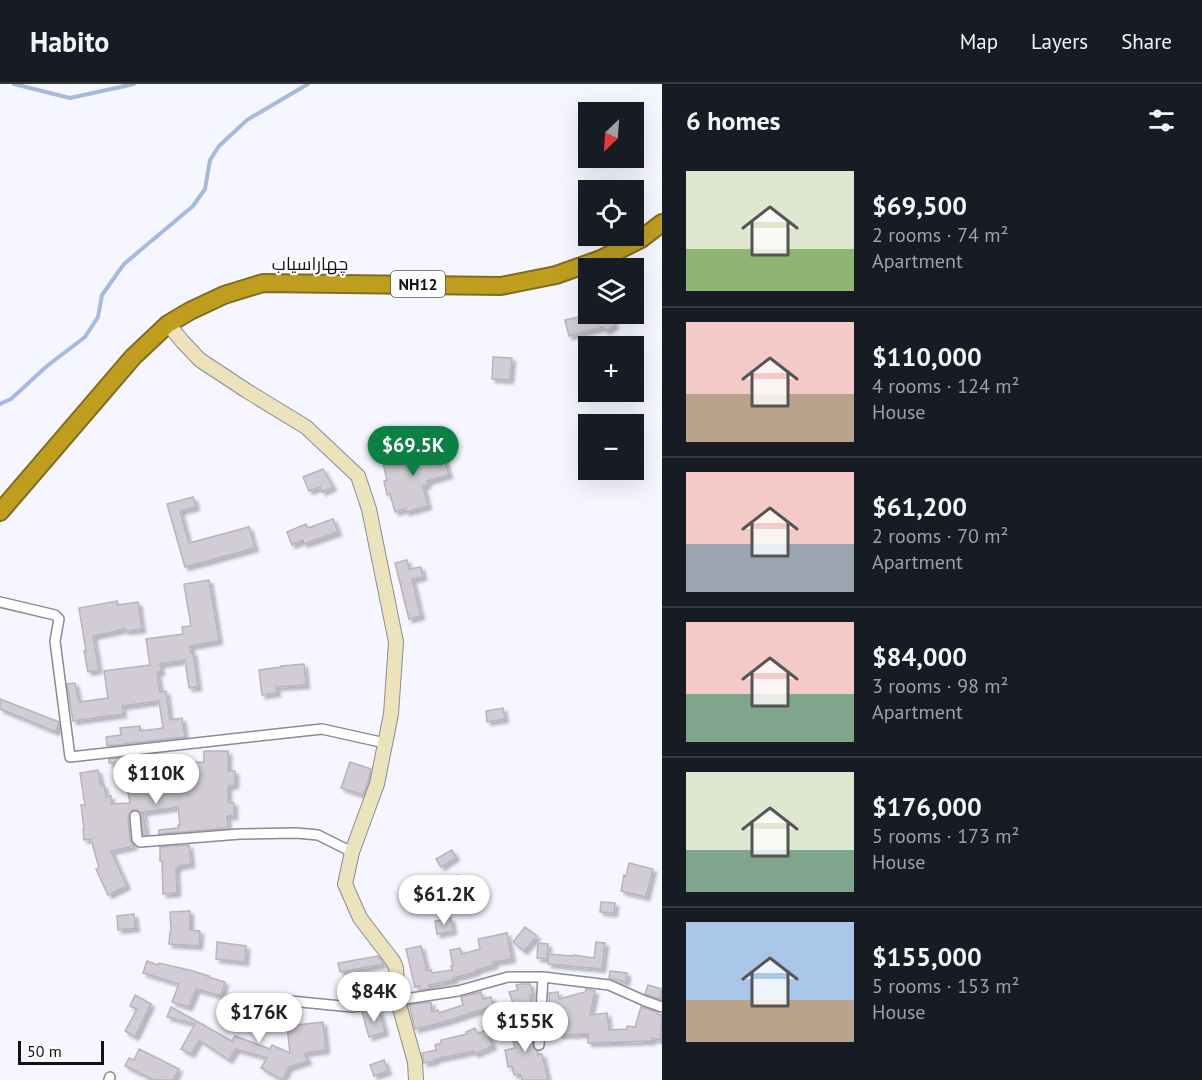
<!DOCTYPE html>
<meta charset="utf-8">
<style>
:root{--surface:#171b24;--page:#20242c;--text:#f1f3f6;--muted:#9ea1a6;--line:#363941;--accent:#0b8043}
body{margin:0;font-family:"PT Sans",Cairo,sans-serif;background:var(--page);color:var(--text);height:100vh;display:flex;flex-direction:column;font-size:22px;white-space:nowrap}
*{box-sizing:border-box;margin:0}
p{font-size:20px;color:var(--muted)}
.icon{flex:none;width:33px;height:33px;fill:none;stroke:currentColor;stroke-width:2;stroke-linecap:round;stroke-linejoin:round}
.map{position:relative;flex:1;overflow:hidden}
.side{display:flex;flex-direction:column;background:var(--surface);width:540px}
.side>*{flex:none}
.needle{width:39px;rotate:205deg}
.controls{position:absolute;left:578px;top:18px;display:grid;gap:12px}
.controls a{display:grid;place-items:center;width:66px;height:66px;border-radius:0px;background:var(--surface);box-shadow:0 6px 24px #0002;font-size:30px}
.scale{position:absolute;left:18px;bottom:15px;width:86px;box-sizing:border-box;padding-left:6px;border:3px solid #121216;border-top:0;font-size:16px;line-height:21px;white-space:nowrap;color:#121216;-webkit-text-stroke:4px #fff;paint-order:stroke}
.price{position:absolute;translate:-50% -51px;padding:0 14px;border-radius:21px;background:#fff;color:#222;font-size:20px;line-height:39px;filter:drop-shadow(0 2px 3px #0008)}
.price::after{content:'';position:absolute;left:50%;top:36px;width:18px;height:14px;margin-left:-9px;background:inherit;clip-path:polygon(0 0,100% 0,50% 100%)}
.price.active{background:var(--accent);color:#fff}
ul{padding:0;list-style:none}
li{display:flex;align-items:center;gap:18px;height:150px;padding:0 24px}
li+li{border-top:2px solid var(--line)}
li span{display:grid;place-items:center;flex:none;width:168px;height:120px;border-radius:0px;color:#555}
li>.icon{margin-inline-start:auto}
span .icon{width:72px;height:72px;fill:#fffc;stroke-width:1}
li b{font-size:26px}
h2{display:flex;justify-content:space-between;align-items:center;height:72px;padding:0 24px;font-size:26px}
header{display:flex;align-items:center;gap:36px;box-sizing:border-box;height:84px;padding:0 30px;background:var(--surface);border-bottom:2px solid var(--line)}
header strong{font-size:28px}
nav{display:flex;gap:33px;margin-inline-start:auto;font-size:21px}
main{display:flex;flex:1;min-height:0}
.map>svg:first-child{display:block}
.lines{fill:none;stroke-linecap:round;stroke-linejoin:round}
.stream{stroke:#a7badd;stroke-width:4}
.building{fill:#d2ccd5;stroke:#b8b3bc;stroke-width:1.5;filter:url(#shadow)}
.street-casing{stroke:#898b95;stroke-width:12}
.secondary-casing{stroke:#898b95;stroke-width:16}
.highway-casing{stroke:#826d1c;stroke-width:20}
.street{stroke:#fff;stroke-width:9}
.secondary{stroke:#ece2bc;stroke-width:14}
.highway{stroke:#bf9e1f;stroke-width:16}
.labels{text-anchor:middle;stroke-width:4.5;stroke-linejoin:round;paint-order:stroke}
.shield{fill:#fff;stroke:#59595c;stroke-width:1.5}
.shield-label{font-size:16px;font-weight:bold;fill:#121216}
.street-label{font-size:18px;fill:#121216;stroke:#fff}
</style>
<header>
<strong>Habito</strong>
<nav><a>Map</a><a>Layers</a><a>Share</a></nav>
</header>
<main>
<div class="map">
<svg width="662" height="996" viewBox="0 0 662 996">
<defs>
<filter id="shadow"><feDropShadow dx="3.5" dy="3.5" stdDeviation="1.5" flood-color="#0004"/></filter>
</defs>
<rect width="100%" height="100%" fill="#f5f6ff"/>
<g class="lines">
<path class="stream" d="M14 0 70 14 134 0
M0 320 11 315 47 282 85 253 98 233 102 211 124 180 193 122 205 105 210 76 219 62 247 36 308 0"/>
</g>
<path class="building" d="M592 230H622L612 236 615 241 606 247 603 243 569 252 565 236Z
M493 273 512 274 510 296 492 295Z
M441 362 449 391 427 397 428 400 423 402 428 422 406 428 405 425 395 428 390 410 387 411 384 397 387 396 382 375 415 366 416 369Z
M323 385 333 403 322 408 320 403 309 407 303 393Z
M193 413 196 423 180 427 189 459 249 443 255 464 185 483 167 420Z
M333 435 338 448 304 460 303 456 292 461 287 448 306 440 308 444Z
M407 476 409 485 421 483 423 493 412 495 421 532 409 535 395 479Z
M209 496 219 557 190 562 191 569 193 568 198 603 189 604 185 576 160 580 161 588H157L160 608 166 607 170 636 182 634 185 653 107 662 106 653 121 651 120 644 140 642V647L163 644 159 617 122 622 123 630 73 637 67 600 75 599 79 618 108 614 104 587 150 581 146 555 183 550 182 543 191 542 184 500Z
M117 517 118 521 138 518 142 545 126 547 125 545 93 552 99 586 88 588 84 567H86L79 524Z
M304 580 306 601 276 603 277 609 262 611 259 586 281 583V582Z
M0 615 59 638 56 648 0 625Z
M503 624 505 635 487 638 486 627Z
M204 667H228V687H235V701L228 702V718L234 719V732H227L228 744 159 750V746L178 744V741H180L178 723 143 728 146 751H143L141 729 137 726H132L128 733 130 756 134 762 111 767 127 802 108 811 96 785 99 784 91 755 84 756 83 745H84L81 721H85L80 689 98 686 101 702 104 701 106 713 111 712V720L130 719 128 708 146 706 145 677 109 679V675L158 670 159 677H168V679L204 678Z
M350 678 371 685 368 698 363 711 341 704Z
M189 761 191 780 178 782V784H176L177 809 163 810 162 777H160V763Z
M452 766 456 773 441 783 436 775Z
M629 779 653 785 646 813 621 807 624 791 626 792Z
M458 791 470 806 456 817 444 801Z
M601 818 615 819 614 829 600 828Z
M190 827V846L200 847 199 862 169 860 170 848H171L170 828Z
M134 830 136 844 118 846 117 832Z
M451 834 453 847 437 850 435 837Z
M525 843 537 852 524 867 513 858Z
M507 849 512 875 493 878 494 881 476 886V888L453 894 454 896 429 901V905L420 906 419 902 415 903 406 865 421 862 427 887 431 886 432 889 452 886 451 882H453L450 866 460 864 462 870 480 865 478 855Z
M217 858 246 862 245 878 216 875Z
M596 858 605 859 602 885 548 880V870L573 872 574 871 594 874Z
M538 859 548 860 547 875 537 874Z
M378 872 384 880 340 888 338 879Z
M147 877 158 881 159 879 193 887 209 892 208 893 225 898 221 912 196 905 189 923 172 918 179 900 143 889Z
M610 887 627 889 626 898 609 894Z
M521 900H530L533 910 529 911 533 922 516 927 509 908 518 906 516 901Z
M648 901 662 905 660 915 645 910Z
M586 905 595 907 590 931 607 929 609 946 627 945V942L635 943 641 923 657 928V930L662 931 660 956 652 954V957L588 959V950L559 951 558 930H550L549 909 558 908 559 915 585 908Z
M481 908 483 915 491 913 493 922 444 938 415 945 409 921 431 918 432 928 438 926 439 929 463 921 461 913Z
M135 911 151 920 135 953 125 947 137 925 130 922Z
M171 923 232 957 235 952 270 965 272 961 290 969 287 942 323 938 326 966 304 969 308 977 289 983 282 996 261 984 267 974 236 965 229 976 199 956 191 970 181 965 195 940 167 933Z
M379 926 385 948 369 953 362 928Z
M523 930 529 950 531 949 533 953V963L537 967 538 971 542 970 548 996H522L520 990 514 991 512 982 508 983 505 966 515 964 507 936Z
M475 944 478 950 486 946 493 962 475 970 474 967 435 975V977L424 979 422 969 436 966 435 961 441 959V956L467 950 466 948Z
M139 965 179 985 173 996H154L125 982 129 974 134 976Z
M384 976 388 987 374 992 370 981Z"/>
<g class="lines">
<g class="street-casing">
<path id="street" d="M0 518 55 531 59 535 55 557 70 673 322 645 385 659
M135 732 137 755 140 758 240 750 296 749 318 751 352 768
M280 916 352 923 458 907 508 893H543L609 901 645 917 662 923
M539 961 543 893
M109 996 110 993"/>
</g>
<g class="secondary-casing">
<path id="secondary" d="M168 240 182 257 200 276 247 307 306 343 358 392 369 425 396 558 391 630 377 700 352 768 345 800 360 834 393 877 396 884 398 917 415 978 416 996"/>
</g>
<g class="highway-casing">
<path id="highway" d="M0 428 133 273 168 240 190 227 224 211 263 199 501 202 556 191 601 175 641 155 662 139"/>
</g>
<use href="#street" class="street"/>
<use href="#secondary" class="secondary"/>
<use href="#highway" class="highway"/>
</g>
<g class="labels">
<rect class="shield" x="391" y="187" width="54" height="26" rx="4.5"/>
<g class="shield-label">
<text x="418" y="206">NH12</text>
</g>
<g class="street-label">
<text x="310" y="186">چهاراسیاب</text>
</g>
</g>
</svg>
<div class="controls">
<a><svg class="needle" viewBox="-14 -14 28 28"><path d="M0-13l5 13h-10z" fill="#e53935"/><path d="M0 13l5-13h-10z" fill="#9ea1a6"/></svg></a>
<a><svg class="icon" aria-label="locate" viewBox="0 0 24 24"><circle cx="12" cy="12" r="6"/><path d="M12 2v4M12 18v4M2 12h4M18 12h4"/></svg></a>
<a><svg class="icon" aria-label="layers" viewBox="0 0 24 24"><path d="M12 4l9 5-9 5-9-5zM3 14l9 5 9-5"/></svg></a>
<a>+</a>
<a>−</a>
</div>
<div class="scale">50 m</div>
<b class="price active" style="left:413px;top:393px">$69.5K</b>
<b class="price" style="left:156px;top:721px">$110K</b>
<b class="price" style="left:444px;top:842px">$61.2K</b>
<b class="price" style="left:374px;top:939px">$84K</b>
<b class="price" style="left:259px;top:960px">$176K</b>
<b class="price" style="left:525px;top:969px">$155K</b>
</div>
<section class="side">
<h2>6 homes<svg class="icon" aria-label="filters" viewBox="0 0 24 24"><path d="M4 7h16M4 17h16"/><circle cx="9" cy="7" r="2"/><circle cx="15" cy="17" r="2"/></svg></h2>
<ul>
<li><span style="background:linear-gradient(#dfe7d0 65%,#8fb573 0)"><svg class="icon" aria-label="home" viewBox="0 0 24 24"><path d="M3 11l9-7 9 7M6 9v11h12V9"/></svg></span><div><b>$69,500</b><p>2 rooms · 74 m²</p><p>Apartment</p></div></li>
<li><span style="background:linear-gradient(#f6c9c9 60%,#b9a48a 0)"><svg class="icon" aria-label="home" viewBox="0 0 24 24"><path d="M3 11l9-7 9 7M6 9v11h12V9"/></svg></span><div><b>$110,000</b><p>4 rooms · 124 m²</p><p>House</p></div></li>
<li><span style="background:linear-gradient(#f6c9c9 60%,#9aa5b1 0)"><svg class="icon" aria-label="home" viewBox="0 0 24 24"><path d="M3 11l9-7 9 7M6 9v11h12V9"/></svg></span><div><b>$61,200</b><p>2 rooms · 70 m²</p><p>Apartment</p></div></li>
<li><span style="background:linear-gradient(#f6c9c9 60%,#7fa58c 0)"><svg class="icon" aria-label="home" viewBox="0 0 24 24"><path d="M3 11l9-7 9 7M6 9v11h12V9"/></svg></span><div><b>$84,000</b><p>3 rooms · 98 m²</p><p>Apartment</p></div></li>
<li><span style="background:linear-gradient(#dfe7d0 65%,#7fa58c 0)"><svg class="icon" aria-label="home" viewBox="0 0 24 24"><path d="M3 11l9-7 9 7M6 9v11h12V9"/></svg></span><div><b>$176,000</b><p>5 rooms · 173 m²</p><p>House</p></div></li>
<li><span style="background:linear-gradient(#a9c7e8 65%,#b9a48a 0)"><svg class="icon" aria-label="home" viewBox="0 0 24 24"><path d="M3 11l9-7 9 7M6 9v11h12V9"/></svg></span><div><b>$155,000</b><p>5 rooms · 153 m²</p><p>House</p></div></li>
</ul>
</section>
</main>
